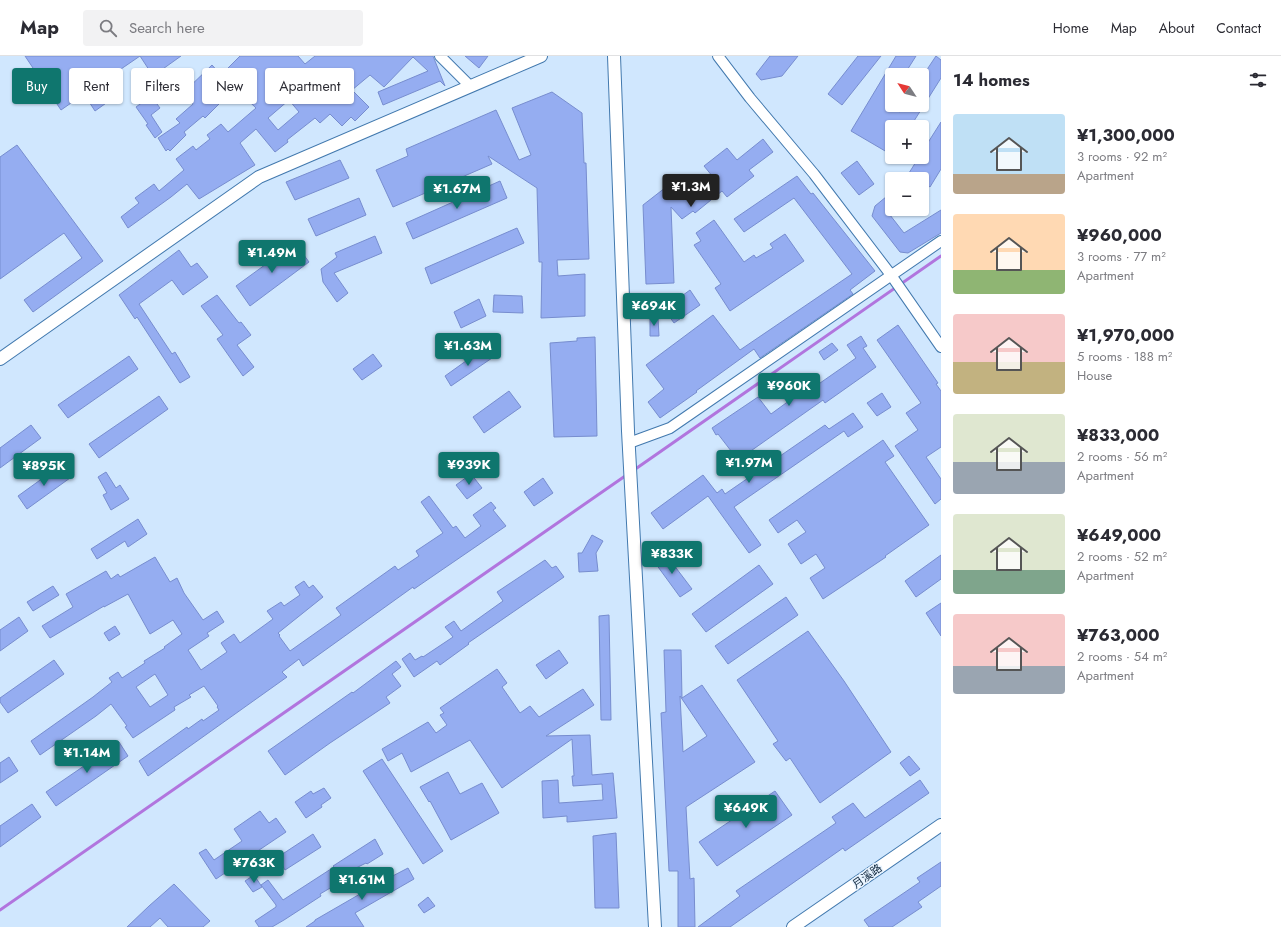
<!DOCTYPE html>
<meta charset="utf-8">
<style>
:root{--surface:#fff;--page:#f2f2f3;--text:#2b2b33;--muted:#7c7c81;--line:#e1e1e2;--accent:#0f766e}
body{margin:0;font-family:Jost,"Noto Sans SC",sans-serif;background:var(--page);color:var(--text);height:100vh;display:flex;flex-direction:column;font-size:15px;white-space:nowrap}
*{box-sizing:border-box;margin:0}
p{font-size:13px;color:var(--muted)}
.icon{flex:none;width:22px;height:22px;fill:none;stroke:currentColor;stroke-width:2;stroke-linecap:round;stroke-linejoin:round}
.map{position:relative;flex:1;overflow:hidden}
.sheet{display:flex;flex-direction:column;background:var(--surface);width:340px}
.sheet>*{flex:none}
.guide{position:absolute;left:12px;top:12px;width:380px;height:36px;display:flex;gap:8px}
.needle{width:26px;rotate:306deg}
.controls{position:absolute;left:885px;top:12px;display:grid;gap:8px}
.controls a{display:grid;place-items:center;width:44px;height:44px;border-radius:4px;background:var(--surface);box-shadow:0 1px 3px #0004;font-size:20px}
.price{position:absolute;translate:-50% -34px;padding:0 9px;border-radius:4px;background:var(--accent);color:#fff;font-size:13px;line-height:26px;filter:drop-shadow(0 1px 2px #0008)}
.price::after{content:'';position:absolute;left:50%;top:24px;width:12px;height:9px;margin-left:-6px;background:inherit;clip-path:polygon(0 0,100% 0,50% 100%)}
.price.on{background:#222;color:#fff}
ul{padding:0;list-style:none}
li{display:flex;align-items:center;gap:12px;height:100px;padding:0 12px}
li span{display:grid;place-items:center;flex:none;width:112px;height:80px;border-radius:4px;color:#555}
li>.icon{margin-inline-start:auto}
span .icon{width:48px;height:48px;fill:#fffc;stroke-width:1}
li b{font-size:17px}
h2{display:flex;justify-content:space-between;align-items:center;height:48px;padding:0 12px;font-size:17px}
.pill{padding:0 14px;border-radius:4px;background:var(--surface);box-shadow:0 1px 3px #0004;font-size:14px;line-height:36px}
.pill.on{background:var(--accent);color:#fff}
header{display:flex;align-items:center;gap:24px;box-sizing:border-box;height:56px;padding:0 20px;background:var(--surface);border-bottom:1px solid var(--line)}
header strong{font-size:19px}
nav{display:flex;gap:22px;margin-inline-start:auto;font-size:14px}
.search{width:280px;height:36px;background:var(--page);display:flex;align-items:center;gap:10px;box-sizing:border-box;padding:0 14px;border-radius:4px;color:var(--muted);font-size:15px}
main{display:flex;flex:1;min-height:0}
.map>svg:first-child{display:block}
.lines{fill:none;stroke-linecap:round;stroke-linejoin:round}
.stream{stroke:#b175de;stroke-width:3}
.building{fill:#95adf1;stroke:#778dcf;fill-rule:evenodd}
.minor-casing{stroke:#4279ae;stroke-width:12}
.tertiary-casing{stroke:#4279ae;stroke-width:14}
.minor{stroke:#fff;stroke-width:10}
.tertiary{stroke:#fff;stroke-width:12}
.labels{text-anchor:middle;stroke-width:3;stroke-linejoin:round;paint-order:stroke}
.street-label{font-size:11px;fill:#12293f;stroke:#e7f3ff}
</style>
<header>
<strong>Map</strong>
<div class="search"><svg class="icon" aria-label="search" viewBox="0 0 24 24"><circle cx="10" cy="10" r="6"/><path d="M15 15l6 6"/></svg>Search here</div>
<nav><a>Home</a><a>Map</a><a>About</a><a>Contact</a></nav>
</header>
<main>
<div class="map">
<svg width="941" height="871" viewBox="0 0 941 871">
<rect width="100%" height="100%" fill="#d0e7fe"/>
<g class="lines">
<path class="stream" d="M634 414 941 200
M0 854 628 418"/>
</g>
<path class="building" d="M25 0H181L153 20 140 0 105 24 116 40 95 55 84 38 61 54Z
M240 0H298L305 8 315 0H433L445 30 440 25 383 49 378 36 428 15 413 1 384 31 370 19 352 34 369 51 355 65 351 61 342 70 330 58 320 67 315 62 287 84 288 86 275 96 256 73 240 87 255 109 199 143 187 128 171 141 128 172 121 161 139 147 135 142 154 128 159 135 184 114 176 103 193 90 196 94 210 83 207 79 221 68 228 76 256 52 235 32 205 62 203 60 184 76 186 79 170 95 168 93 166 95 158 82 180 67 176 63 193 48 183 37 212 9 221 19ZM289 44 299 56 278 74 268 62Z
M465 0H488L479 12Z
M770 0H798L782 20 761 24 756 18Z
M858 0H881L842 49 828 38Z
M896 0H916L904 19H892V39L887 48 900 56 904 49H922V21L936 0 941 4V22L914 65 924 71H892V99L851 75Z
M552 36 582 57 584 107H586L589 203 557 204 558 220 585 218V260L541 262 542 206H539L537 132 488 100 492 108 393 151 376 114 408 100 406 93 496 54 519 104 531 99 512 52Z
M151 40 160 52 151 59 162 76 155 82 146 69 148 68 136 51Z
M941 66V113L930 131 922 125V123H918L909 117 919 101H922V96Z
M763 83 773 96 749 114 754 120 727 141 722 135 695 157 693 155 682 163 671 151 674 227 646 228 643 149 670 128 683 144 713 121 704 110 727 92 737 104Z
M17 89 103 205 33 256 24 244 82 202 64 177 0 223V101Z
M340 104 349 122 295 144 286 126Z
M857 105 874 128 859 139 841 117Z
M797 120 811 138 813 137 875 215 850 234 853 238 760 302 754 293 696 335 697 336 660 362 648 346 664 333 646 309 713 259 740 294 852 218 794 142 744 176 734 163Z
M500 125 507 142 413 183 406 167Z
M892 136V157L890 159 904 177 941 154V177L908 197 900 196 872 160 875 150Z
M359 142 366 159 316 180 308 163Z
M714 164 744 206 754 199 756 202 773 192 770 188 785 178 804 205 730 255 715 232 721 228 694 189 701 185 696 177Z
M517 172 524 187 431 228 425 212Z
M375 180 382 197 334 217 348 237 337 246 323 226 321 213 337 201 335 197Z
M295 187 309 206 250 250 236 230Z
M179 194 191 211 197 207 208 221 183 239 172 224 139 248 172 298 175 296 190 321 180 327 137 261 135 263 119 239Z
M690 234 700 249 674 267 664 253Z
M217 239 239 267 241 266 251 279 237 289 254 311 243 320 217 283 223 279 201 250Z
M494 239 522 240 523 257 493 256Z
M479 243 486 260 461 272 454 256Z
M650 262H658L659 280H650Z
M898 269 938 327 936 328 941 335V391L926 401 941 423V443L935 448 895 390 918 374 906 357 921 347 877 284Z
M861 280 867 290 863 292 876 311 825 347 823 344 738 404 718 378 716 379 712 372 758 341 771 358 808 331 810 334 856 302 847 289Z
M595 281 597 380 554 381 550 287 577 285V282Z
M832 287 838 294 824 304 819 296Z
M484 292 492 302 451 330 445 320Z
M373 298 382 310 362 324 353 313Z
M129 300 138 313 68 362 58 349Z
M509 335 521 351 484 377 473 361Z
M882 337 891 351 877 360 867 347Z
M159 340 168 353 99 402 89 388Z
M853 357 863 371 848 381 844 375 734 451 761 489 749 497 708 440 663 473 651 457 703 419 717 437 722 433 725 438 825 369 829 373Z
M31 369 41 382 0 412V392Z
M883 384 894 400 885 406 929 469 885 500 886 501 823 543 810 522 825 512 816 498 801 508 788 488 806 476 797 464 778 477 769 464Z
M61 409 70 422 27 453 18 440Z
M106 416 116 432 120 429 129 443 111 454 103 439 107 437 98 421Z
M471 418 482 432 467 443 456 429Z
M543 422 553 437 534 450 524 436Z
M429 440 453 472 456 470 465 482 481 470 473 459 491 446 496 452 493 454 506 470 414 533 413 531 303 610 299 603 282 616 287 621 148 720 139 705 187 671 188 673 202 663 203 665 219 654 217 651 218 650 204 630 189 639 191 641 174 651 175 654 133 682 125 671 127 670 111 648 96 660 40 699 31 685 93 641 112 626 109 622 118 616 122 622 145 607 144 605 165 592 164 591 182 578 173 564 150 578 128 538 104 551V550L50 582 42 570 73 551 66 538 106 515 111 523 118 518 120 521 155 501 170 526 177 522 184 537 203 564 217 555 224 566 207 577 209 580 188 594 201 614 227 596 221 587 234 578 240 587 273 563 267 555 281 546 284 550 300 539 295 531 304 525 309 532 313 529 323 541 278 577 280 579 279 580 290 595 341 559 336 552 395 510 398 514 419 500 416 495 443 477 421 446ZM155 618 168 639 150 651 136 631Z
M138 463 147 478 128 491 125 485 97 503 91 493Z
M592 479 603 485 596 497 598 515 579 516 578 497H582Z
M664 496 692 533 680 541 653 504Z
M941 499V523L916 541 905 525Z
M545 504 552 512 556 510 564 521 468 587 469 588 440 609 437 605 414 621 402 603 410 597 415 604 422 600 423 601 453 581 445 571 454 565 461 575 503 545 497 536Z
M759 509 773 528 706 576 692 558Z
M53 530 59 539 33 555 27 546Z
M786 541 798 559 728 608 715 590Z
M941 547V580L926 557Z
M609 559 611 664H601L599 560Z
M19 561 28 575 0 595V574Z
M115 570 120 578 109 585 104 577Z
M808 575 844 625 891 696 820 747 790 702 786 705 773 688 778 685 737 624Z
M559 594 568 607 546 623 536 609Z
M664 594H681L682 642 702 629 755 706 686 751 690 823 694 822 695 871H678V815H669L661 657 666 656ZM680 640 707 680 683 696Z
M54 604 64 618 8 657 0 646V642Z
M396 605 401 611 392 618 401 630 386 641 390 647 330 687 285 719 268 695 352 636 353 637Z
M497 613 507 627 502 631 520 657 530 650 539 661 583 633 594 649 546 680 590 679 592 719 613 717 617 762 567 766V760L543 762 542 725 558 724 559 747 603 744 602 728 573 730 572 720H574L572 683 502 732 470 684 411 716 402 697 388 705 382 693 428 666 436 677 447 669 440 659 444 657 440 652Z
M119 686 128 700 56 750 46 736Z
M909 700 920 713 910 720 900 707Z
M9 701 18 715 0 727V707Z
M382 703 443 795 423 808 363 715Z
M448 716 460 738 482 727 499 757 451 784 430 745 429 746 420 731Z
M920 724 929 737 845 795 843 792 730 871H698L740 840 736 835 836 767 832 761 853 747 865 762Z
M324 732 331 742 321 749 322 751 306 762 295 746 311 735 313 738Z
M775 735 792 759 717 810 699 786Z
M32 748 41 761 0 791V770Z
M260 755 269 767 276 762 286 776 216 823 199 797 206 793 214 804 242 785 234 773Z
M616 777 619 852H595L593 780Z
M313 778 321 791 285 814 278 801Z
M375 783 383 798 367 808 366 807 334 823 337 828 320 838 321 840 284 864 272 871H259L255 865 276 851V849L261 829 268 824 283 844 334 811 333 810Z
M941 806V830L918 846 922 851 892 871H869L864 864 920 826 917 822Z
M408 812 414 823 355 857 364 871H306L315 865V864L360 838 356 831 375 820H381L383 825Z
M254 819 262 831 253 836 245 825Z
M174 828 210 865 203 871H168L160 862 150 871H127L149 850Z
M428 841 435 850 424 857 418 849Z"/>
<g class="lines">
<g class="minor-casing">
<path id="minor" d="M440 0 470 30
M718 0 750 42 814 118 891 219 941 291
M629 387 670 372 941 185"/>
</g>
<g class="tertiary-casing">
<path id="tertiary" d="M614 0 628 375 655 871
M0 303 259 121 541 0
M793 871 941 769"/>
</g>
<use href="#minor" class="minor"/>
<use href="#tertiary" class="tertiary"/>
</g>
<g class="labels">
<g class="street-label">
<text transform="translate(867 820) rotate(-35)" y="4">月溪路</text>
</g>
</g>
</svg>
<div class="controls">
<a><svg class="needle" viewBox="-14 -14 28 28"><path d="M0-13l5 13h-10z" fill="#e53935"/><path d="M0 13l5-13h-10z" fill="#7c7c81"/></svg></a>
<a>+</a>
<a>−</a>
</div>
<b class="price on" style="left:691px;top:152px">¥1.3M</b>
<b class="price" style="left:457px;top:154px">¥1.67M</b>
<b class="price" style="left:272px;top:218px">¥1.49M</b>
<b class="price" style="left:654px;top:271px">¥694K</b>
<b class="price" style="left:468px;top:311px">¥1.63M</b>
<b class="price" style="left:789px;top:351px">¥960K</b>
<b class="price" style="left:749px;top:428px">¥1.97M</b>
<b class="price" style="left:469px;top:430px">¥939K</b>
<b class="price" style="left:44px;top:431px">¥895K</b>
<b class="price" style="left:672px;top:519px">¥833K</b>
<b class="price" style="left:87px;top:718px">¥1.14M</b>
<b class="price" style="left:746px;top:773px">¥649K</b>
<b class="price" style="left:254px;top:828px">¥763K</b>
<b class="price" style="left:362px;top:845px">¥1.61M</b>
<div class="guide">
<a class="pill on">Buy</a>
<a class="pill">Rent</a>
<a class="pill">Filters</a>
<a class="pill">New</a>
<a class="pill">Apartment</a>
</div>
</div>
<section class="sheet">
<h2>14 homes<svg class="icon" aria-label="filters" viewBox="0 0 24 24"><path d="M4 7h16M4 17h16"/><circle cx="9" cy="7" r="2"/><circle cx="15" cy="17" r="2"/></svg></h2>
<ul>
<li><span style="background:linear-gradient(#bfe0f5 75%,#b9a48a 0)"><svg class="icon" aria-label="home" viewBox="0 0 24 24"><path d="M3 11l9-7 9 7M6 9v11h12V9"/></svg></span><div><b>¥1,300,000</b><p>3 rooms · 92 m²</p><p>Apartment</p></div></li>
<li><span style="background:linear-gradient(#ffd9b3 70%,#8fb573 0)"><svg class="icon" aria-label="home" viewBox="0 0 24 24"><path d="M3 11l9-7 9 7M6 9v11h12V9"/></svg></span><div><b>¥960,000</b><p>3 rooms · 77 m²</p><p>Apartment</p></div></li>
<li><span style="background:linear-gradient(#f6c9c9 60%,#c2b280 0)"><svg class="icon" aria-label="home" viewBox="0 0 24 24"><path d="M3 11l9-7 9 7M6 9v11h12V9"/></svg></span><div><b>¥1,970,000</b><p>5 rooms · 188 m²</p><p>House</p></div></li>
<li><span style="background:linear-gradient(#dfe7d0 60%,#9aa5b1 0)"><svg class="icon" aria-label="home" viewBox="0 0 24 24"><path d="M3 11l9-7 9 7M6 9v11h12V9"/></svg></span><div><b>¥833,000</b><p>2 rooms · 56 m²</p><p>Apartment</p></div></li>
<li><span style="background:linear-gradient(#dfe7d0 70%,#7fa58c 0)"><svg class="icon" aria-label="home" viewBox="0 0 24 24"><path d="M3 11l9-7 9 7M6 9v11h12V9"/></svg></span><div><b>¥649,000</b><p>2 rooms · 52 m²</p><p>Apartment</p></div></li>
<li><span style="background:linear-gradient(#f6c9c9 65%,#9aa5b1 0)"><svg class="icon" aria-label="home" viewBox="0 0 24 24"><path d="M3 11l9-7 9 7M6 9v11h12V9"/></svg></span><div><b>¥763,000</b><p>2 rooms · 54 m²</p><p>Apartment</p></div></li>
</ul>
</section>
</main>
